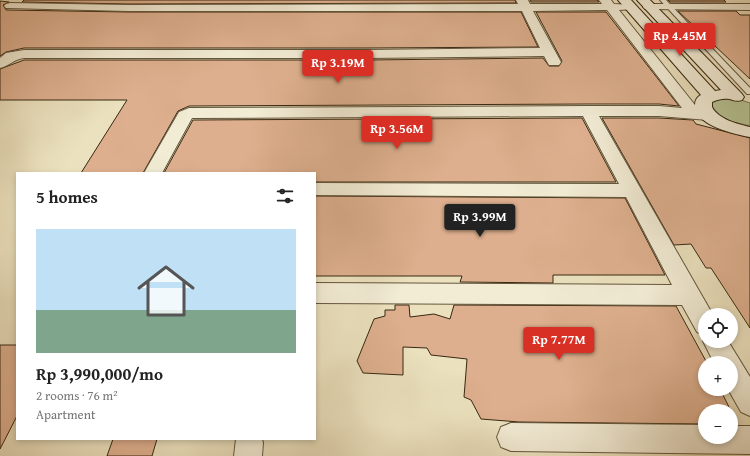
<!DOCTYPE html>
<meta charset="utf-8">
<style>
:root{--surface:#fff;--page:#f6f6f6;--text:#222;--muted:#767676;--line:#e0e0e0;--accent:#d93025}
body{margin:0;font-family:"Gentium Book Plus",serif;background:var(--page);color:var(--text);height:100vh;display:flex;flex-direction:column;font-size:15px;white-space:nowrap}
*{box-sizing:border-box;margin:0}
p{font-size:13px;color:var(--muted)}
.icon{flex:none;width:22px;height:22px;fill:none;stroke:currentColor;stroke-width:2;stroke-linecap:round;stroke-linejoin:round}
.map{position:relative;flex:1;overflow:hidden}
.sheet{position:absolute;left:16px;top:172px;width:300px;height:268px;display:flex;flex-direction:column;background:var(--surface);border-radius:0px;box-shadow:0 2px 6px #0003}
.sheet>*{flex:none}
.fabs{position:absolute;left:698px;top:308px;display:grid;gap:8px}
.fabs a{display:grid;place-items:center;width:40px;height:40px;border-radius:50%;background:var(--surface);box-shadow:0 2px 6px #0003;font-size:20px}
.price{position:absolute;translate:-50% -34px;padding:0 9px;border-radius:4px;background:var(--accent);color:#fff;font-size:13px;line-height:26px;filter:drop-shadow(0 1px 2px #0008)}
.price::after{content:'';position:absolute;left:50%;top:24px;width:12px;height:9px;margin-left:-6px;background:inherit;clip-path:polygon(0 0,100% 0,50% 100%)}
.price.on{background:#222;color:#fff}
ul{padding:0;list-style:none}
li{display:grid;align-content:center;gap:8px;height:212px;padding:0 20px}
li+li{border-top:1px solid var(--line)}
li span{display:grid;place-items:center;height:124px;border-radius:0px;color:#555}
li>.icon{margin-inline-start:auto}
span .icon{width:72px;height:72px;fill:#fffc;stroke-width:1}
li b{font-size:17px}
h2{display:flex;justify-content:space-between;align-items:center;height:48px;padding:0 20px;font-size:17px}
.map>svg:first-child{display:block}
.green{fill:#b6c393;stroke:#767652}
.building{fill:#ddaf8e;stroke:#372811}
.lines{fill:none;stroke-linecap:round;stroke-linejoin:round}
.service-casing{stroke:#64563c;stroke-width:2}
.minor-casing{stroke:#64563c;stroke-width:2}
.secondary-casing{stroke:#372811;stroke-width:2}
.service{fill:#f2ecd5;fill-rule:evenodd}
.minor{fill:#f2ecd5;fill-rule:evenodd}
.secondary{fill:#f2ecd5;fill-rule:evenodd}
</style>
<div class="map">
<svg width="750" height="456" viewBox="0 0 750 456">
<rect width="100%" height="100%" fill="#ebe1be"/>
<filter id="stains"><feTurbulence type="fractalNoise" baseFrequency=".005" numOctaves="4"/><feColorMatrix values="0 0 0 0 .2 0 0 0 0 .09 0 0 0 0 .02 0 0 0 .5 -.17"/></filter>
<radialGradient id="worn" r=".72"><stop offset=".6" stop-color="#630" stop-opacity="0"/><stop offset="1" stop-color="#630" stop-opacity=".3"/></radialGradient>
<path class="green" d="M732 97 750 103V126L729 121 710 109 709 99Z"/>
<path class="building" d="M24 0H515L516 3 128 4 22 2Z
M530 0H597L599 2H531Z
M668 0H724L726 2H670Z
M0 1 9 2 3 5 6 10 128 12H521L538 47 367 48H24L6 52 0 56Z
M678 11H736L740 15H750V79Z
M536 12H606L679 106 659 104H588L189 106 178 111 143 173H81L127 100H0V69L24 60H367L543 58 549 66H559L562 61Z
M582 118 616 182H315V173H164L193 120Z
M602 118H659L693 120 696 124 750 138V328L711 268H706L691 244 674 245Z
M315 196 625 198 665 275H553V283L460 282 462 276H315Z
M395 305H409L410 317 434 314 450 319 454 305 676 306 707 363H705V389H720L731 411H705V424L519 422 481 419 471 400 464 397 467 359 431 355 427 348 403 347V375L363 373 357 361 374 319 385 316V310H395Z
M0 345H17V416L0 449Z
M113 439H157L152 456H107Z"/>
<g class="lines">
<g class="service-casing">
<path id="service" d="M660 0H666L750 88V94H747Z"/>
</g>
<g class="minor-casing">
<path id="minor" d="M516 0H528L530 4H602L599 0H611L614 4 634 5 636 7 634 9 619 10 699 110 714 112 716 115 714 118 708 120 659 116H599L713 315H705V335L697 332 682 305 315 303V283L672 285 626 197 315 195V183L619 184 583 116 192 118 162 173H144L179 112 189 108 588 106H659L682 108 607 10 533 11 561 62 559 65H549L544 56 367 58H24C14 59 9 66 0 68V58L6 53 24 50H367L540 48 522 11H128L6 8 4 6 6 4 10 3 128 5 518 4Z
M649 4H750V10L645 9 643 7 645 5Z
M705 336V341H728L750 377V416L741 412 728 389H731V363H714L703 341Z
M511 423 705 425V437H731V426H750V454L511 451 501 447 497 437 501 427Z
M236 439H262L263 443 262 456H234Z"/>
</g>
<g class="secondary-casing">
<path id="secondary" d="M618 0H631L715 91 721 90 637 0H650L742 94 744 97 742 100C736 102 734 100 729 99 725 98 716 100 712 102V107C718 119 737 124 750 127V137C735 134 695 126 695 105 695 100 697 97 701 95Z"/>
</g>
<use href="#service" class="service"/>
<use href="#minor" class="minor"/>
<use href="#secondary" class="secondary"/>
</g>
<rect width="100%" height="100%" filter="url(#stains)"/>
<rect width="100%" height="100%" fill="url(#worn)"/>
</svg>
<div class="fabs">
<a><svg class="icon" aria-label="locate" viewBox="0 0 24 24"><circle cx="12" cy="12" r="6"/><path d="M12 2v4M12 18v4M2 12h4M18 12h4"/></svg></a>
<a>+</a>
<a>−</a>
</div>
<b class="price" style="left:680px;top:57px">Rp 4.45M</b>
<b class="price" style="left:338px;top:84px">Rp 3.19M</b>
<b class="price" style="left:397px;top:150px">Rp 3.56M</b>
<b class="price on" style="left:480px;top:238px">Rp 3.99M</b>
<b class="price" style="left:559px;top:361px">Rp 7.77M</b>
<section class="sheet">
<h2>5 homes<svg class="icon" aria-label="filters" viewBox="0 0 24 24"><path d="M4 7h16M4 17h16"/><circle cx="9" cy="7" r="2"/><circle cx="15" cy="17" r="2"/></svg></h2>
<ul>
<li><span style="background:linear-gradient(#bfe0f5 65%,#7fa58c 0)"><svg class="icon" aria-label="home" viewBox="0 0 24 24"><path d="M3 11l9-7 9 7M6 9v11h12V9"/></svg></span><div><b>Rp 3,990,000/mo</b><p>2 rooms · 76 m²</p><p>Apartment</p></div></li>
</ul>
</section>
</div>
